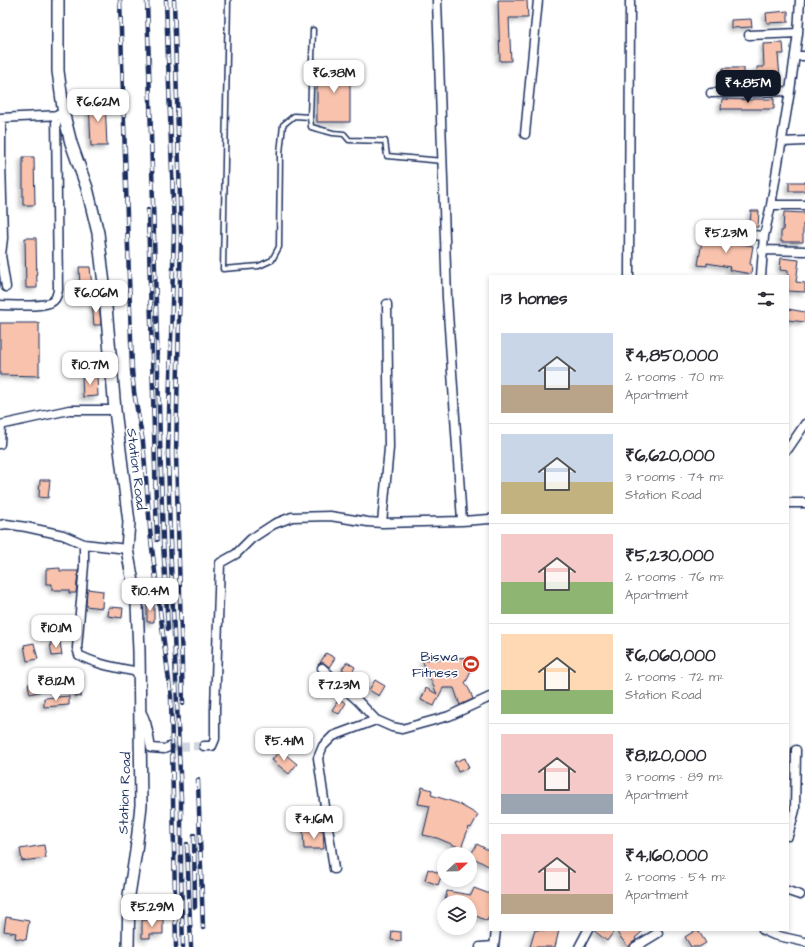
<!DOCTYPE html>
<meta charset="utf-8">
<style>
:root{--surface:#fff;--page:#f2f2f3;--text:#2b2b33;--muted:#7c7c81;--line:#e1e1e2;--accent:#111827}
body{margin:0;font-family:"Architects Daughter",sans-serif;background:var(--page);color:var(--text);height:100vh;display:flex;flex-direction:column;font-size:15px;white-space:nowrap}
*{box-sizing:border-box;margin:0}
p{font-size:13px;color:var(--muted)}
.icon{flex:none;width:22px;height:22px;fill:none;stroke:currentColor;stroke-width:2;stroke-linecap:round;stroke-linejoin:round}
.map{position:relative;flex:1;overflow:hidden}
.details{position:absolute;left:489px;top:275px;width:300px;height:656px;display:flex;flex-direction:column;background:var(--surface);border-radius:0px;box-shadow:0 2px 6px #0003}
.details>*{flex:none}
.needle{width:26px;rotate:68deg}
.tools{position:absolute;left:437px;top:847px;display:grid;gap:8px}
.tools a{display:grid;place-items:center;width:40px;height:40px;border-radius:50%;background:var(--surface);box-shadow:0 2px 6px #0003;font-size:20px}
.price{position:absolute;translate:-50% -34px;padding:0 9px;border-radius:8px;background:#fff;color:#222;font-size:13px;line-height:26px;filter:drop-shadow(0 1px 2px #0008)}
.price::after{content:'';position:absolute;left:50%;top:24px;width:12px;height:9px;margin-left:-6px;background:inherit;clip-path:polygon(0 0,100% 0,50% 100%)}
.price.current{background:var(--accent);color:#fff}
ul{padding:0;list-style:none}
li{display:flex;align-items:center;gap:12px;height:100px;padding:0 12px}
li+li{border-top:1px solid var(--line)}
li span{display:grid;place-items:center;flex:none;width:112px;height:80px;border-radius:0px;color:#555}
li>.icon{margin-inline-start:auto}
span .icon{width:48px;height:48px;fill:#fffc;stroke-width:1}
li b{font-size:17px}
h2{display:flex;justify-content:space-between;align-items:center;height:48px;padding:0 12px;font-size:17px}
.map>svg:first-child{display:block}
.building{fill:#f8c2ac;stroke:#1b2f5e;filter:url(#shadow)}
.lines{fill:none;stroke-linecap:round;stroke-linejoin:round}
.street-tunnel{stroke:#d1d5df;stroke-width:8;stroke-dasharray:8 4;stroke-linecap:butt}
.lane-casing{stroke:#1b2f5e;stroke-width:7}
.street-casing{stroke:#1b2f5e;stroke-width:11}
.secondary-casing{stroke:#1b2f5e;stroke-width:14}
.lane{stroke:#fff;stroke-width:4}
.street{stroke:#fff;stroke-width:8}
.secondary{stroke:#fff;stroke-width:11}
.rail-casing{stroke:#1b2f5e;stroke-width:4.5}
.rail{stroke:#fff;stroke-width:3;stroke-dasharray:9;stroke-linecap:butt}
.labels{text-anchor:middle;stroke-width:3.5;stroke-linejoin:round;paint-order:stroke}
.street-label{font-size:14px;fill:#1b2f5e;stroke:#fff}
.poi-label{font-size:14px;fill:#1b2f5e;stroke:#fff;text-anchor:end}
</style>
<div class="map">
<svg width="805" height="947" viewBox="0 0 805 947">
<defs>
<filter id="shadow"><feDropShadow dx="-3" dy="3" stdDeviation="2" flood-color="#0004"/></filter>
</defs>
<rect width="100%" height="100%" fill="#fff"/>
<filter id="ink" filterUnits="userSpaceOnUse"><feTurbulence type="fractalNoise" baseFrequency=".025" numOctaves="2"/><feDisplacementMap in="SourceGraphic" scale="8" xChannelSelector="R" yChannelSelector="G"/><feConvolveMatrix kernelMatrix="1 2 1 2 8 2 1 2 1" color-interpolation-filters="sRGB"/></filter>
<g filter="url(#ink)">
<path class="building" d="M498 0H527L528 18H509L511 61H500Z
M788 11V22L767 23 766 13Z
M751 19 752 27 731 28V20Z
M783 43 784 54H778L780 77 758 79 757 67H764L763 44Z
M317 66H350V122H317Z
M723 68H744V80H723Z
M105 99 107 146H91L89 100Z
M722 99 753 100V99H774V109H721Z
M23 157H34L35 205H23Z
M789 182H805V191H789Z
M751 211H759L758 227H750Z
M784 212 805 213V224H803V242H781V231H783Z
M703 235 724 239 723 240 753 246 750 264 752 265 751 274 729 270 730 267 707 263V266L698 265Z
M25 238H36L37 288H26Z
M781 258 799 260 796 282 805 283V292L788 291V271L780 270Z
M79 267H90L92 287H80Z
M92 302H99L101 325H94Z
M788 309 805 312V322L788 320Z
M0 323H39V376L0 375Z
M97 376 98 396 83 397 82 377Z
M40 480H50L48 498 39 497Z
M60 568V571H78L76 593H69V590H52V584H46V569Z
M87 589 103 591 102 608 86 606Z
M147 603H154V622H147Z
M109 607 123 608 122 618 108 616Z
M60 642 62 655 52 656 50 643Z
M34 643 38 659 27 661 24 645Z
M326 653 335 658 329 667 324 663H320Z
M474 657 469 676 465 683 470 691 473 699 460 705 454 688H443L434 706 421 700 426 688 437 694 422 660Z
M347 662 355 667 351 675 342 669Z
M321 674 327 680 319 695 312 691Z
M75 677H83L81 697 74 696Z
M375 680 385 686 379 696 369 690Z
M39 682 41 691 30 694 28 684Z
M69 696V705L44 707V698Z
M339 699 346 703 339 714 332 710Z
M280 750 297 764 289 774 272 760Z
M465 758 469 768 458 772 454 762Z
M422 787 432 790 431 795 457 803 478 815 471 828 469 827 461 848 437 838 423 835 430 806 418 804Z
M303 830H323L324 849H304Z
M477 844 490 851V867L470 856Z
M44 845 46 858 22 861 20 849Z
M428 869 442 874 438 885 425 880Z
M474 888 490 894V914L487 921 470 913V902H445L447 891 471 895Z
M6 917 29 921 26 940 15 938 16 933 4 931Z
M155 919H163V934H150V938H142V920H155Z
M535 930H559L555 947H530Z
M593 930H615L607 941Z
M615 930H644L635 938 636 940 628 947Z
M696 930H698L706 943 699 947H691L685 937Z
M392 931 401 932V941L391 940Z"/>
<g class="lines">
<path class="street-tunnel" d="M169 747 204 746"/>
<g class="lane-casing">
<path id="lane" d="M228 0 223 269 259 266 272 260 279 247 280 153 283 125 294 116 310 117
M313 30 310 117 311 127 333 133 344 134 349 140 385 141 387 156 443 161"/>
</g>
<g class="street-casing">
<path id="street" d="M437 0 447 298 462 521
M749 35 798 33
M795 56H805
M711 93 790 91
M0 118 61 115
M1 118V160L3 238 1 255 6 287
M525 134 538 0
M782 142 805 141
M771 205H805
M715 232 764 236
M762 250 805 251
M629 276 630 0
M761 276 764 236 771 205 790 91 798 33 800 0
M0 305C11 305 46 308 53 301 57 298 57 294 58 290L56 115
M0 425 69 410H115
M0 444 1 425
M788 449 805 424
M788 503H805
M382 523 389 448 387 304
M0 525 6 524 26 527 63 535 84 544 127 549
M84 544V565L77 648 79 655C97 665 119 668 138 672
M322 668 358 701 376 720 392 727 402 729 449 716 490 697
M140 710C148 722 148 734 151 748L164 749 169 747
M204 746H212L215 739V708L220 563 236 554 251 539 274 524 292 517 330 516 368 522 382 523 462 521 490 519
M788 836 795 810 796 750
M334 869 318 758 323 746 333 736 376 720
M788 891 800 895
M763 930 774 935 805 942
M480 947 494 946
M494 947 496 930
M579 947 588 930
M635 947 658 933"/>
</g>
<g class="secondary-casing">
<path id="secondary" d="M58 0V71L64 115 71 143 87 188 98 233 104 284 115 410 129 522 127 549 137 604 139 651 141 805 136 851 129 895 128 947"/>
</g>
<use href="#lane" class="lane"/>
<use href="#street" class="street"/>
<use href="#secondary" class="secondary"/>
<g class="rail-casing">
<path id="rail" d="M120 0 132 370 134 392 143 442 151 540 171 697 176 947
M147 0 163 541 168 629
M166 0 174 230 168 452 170 540 181 798V875L183 947
M174 0 181 233 176 453 183 704
M148 210 157 540
M198 780 203 928
M194 835 195 907
M187 844 191 947"/>
</g>
<use href="#rail" class="rail"/>
</g>
</g>
<defs>
<g id="stadium-disc" transform="scale(0.9)"><circle r="9.5" fill="#c8321e" stroke="#fff"/><path d="M0-5a6.5 5 0 1 0 0 10a6.5 5 0 1 0 0-10ZM-3.5-1.8h7v3.6h-7Z" fill="#fff"/></g>
</defs>
<g fill-rule="evenodd">
<use href="#stadium-disc" x="471" y="664"/>
</g>
<g class="labels">
<g class="street-label">
<text transform="translate(137 469) rotate(83)" y="5">Station Road</text>
<text transform="translate(124 793) rotate(-88)" y="5">Station Road</text>
</g>
<g class="poi-label">
<text x="458" y="661">Biswa<tspan x="458" dy="16">Fitness</tspan></text>
</g>
</g>
</svg>
<div class="tools">
<a><svg class="needle" viewBox="-14 -14 28 28"><path d="M0-13l5 13h-10z" fill="#e53935"/><path d="M0 13l5-13h-10z" fill="#7c7c81"/></svg></a>
<a><svg class="icon" aria-label="layers" viewBox="0 0 24 24"><path d="M12 4l9 5-9 5-9-5zM3 14l9 5 9-5"/></svg></a>
</div>
<b class="price" style="left:334px;top:94px">₹6.38M</b>
<b class="price current" style="left:748px;top:104px">₹4.85M</b>
<b class="price" style="left:98px;top:123px">₹6.62M</b>
<b class="price" style="left:726px;top:254px">₹5.23M</b>
<b class="price" style="left:96px;top:314px">₹6.06M</b>
<b class="price" style="left:90px;top:386px">₹10.7M</b>
<b class="price" style="left:150px;top:612px">₹10.4M</b>
<b class="price" style="left:56px;top:649px">₹10.1M</b>
<b class="price" style="left:56px;top:702px">₹8.12M</b>
<b class="price" style="left:339px;top:706px">₹7.23M</b>
<b class="price" style="left:284px;top:762px">₹5.41M</b>
<b class="price" style="left:314px;top:840px">₹4.16M</b>
<b class="price" style="left:152px;top:928px">₹5.29M</b>
<section class="details">
<h2>13 homes<svg class="icon" aria-label="filters" viewBox="0 0 24 24"><path d="M4 7h16M4 17h16"/><circle cx="9" cy="7" r="2"/><circle cx="15" cy="17" r="2"/></svg></h2>
<ul>
<li><span style="background:linear-gradient(#c9d6e8 65%,#b9a48a 0)"><svg class="icon" aria-label="home" viewBox="0 0 24 24"><path d="M3 11l9-7 9 7M6 9v11h12V9"/></svg></span><div><b>₹4,850,000</b><p>2 rooms · 70 m²</p><p>Apartment</p></div></li>
<li><span style="background:linear-gradient(#c9d6e8 60%,#c2b280 0)"><svg class="icon" aria-label="home" viewBox="0 0 24 24"><path d="M3 11l9-7 9 7M6 9v11h12V9"/></svg></span><div><b>₹6,620,000</b><p>3 rooms · 74 m²</p><p>Station Road</p></div></li>
<li><span style="background:linear-gradient(#f6c9c9 60%,#8fb573 0)"><svg class="icon" aria-label="home" viewBox="0 0 24 24"><path d="M3 11l9-7 9 7M6 9v11h12V9"/></svg></span><div><b>₹5,230,000</b><p>2 rooms · 76 m²</p><p>Apartment</p></div></li>
<li><span style="background:linear-gradient(#ffd9b3 70%,#8fb573 0)"><svg class="icon" aria-label="home" viewBox="0 0 24 24"><path d="M3 11l9-7 9 7M6 9v11h12V9"/></svg></span><div><b>₹6,060,000</b><p>2 rooms · 72 m²</p><p>Station Road</p></div></li>
<li><span style="background:linear-gradient(#f6c9c9 75%,#9aa5b1 0)"><svg class="icon" aria-label="home" viewBox="0 0 24 24"><path d="M3 11l9-7 9 7M6 9v11h12V9"/></svg></span><div><b>₹8,120,000</b><p>3 rooms · 89 m²</p><p>Apartment</p></div></li>
<li><span style="background:linear-gradient(#f6c9c9 75%,#b9a48a 0)"><svg class="icon" aria-label="home" viewBox="0 0 24 24"><path d="M3 11l9-7 9 7M6 9v11h12V9"/></svg></span><div><b>₹4,160,000</b><p>2 rooms · 54 m²</p><p>Apartment</p></div></li>
</ul>
</section>
</div>
